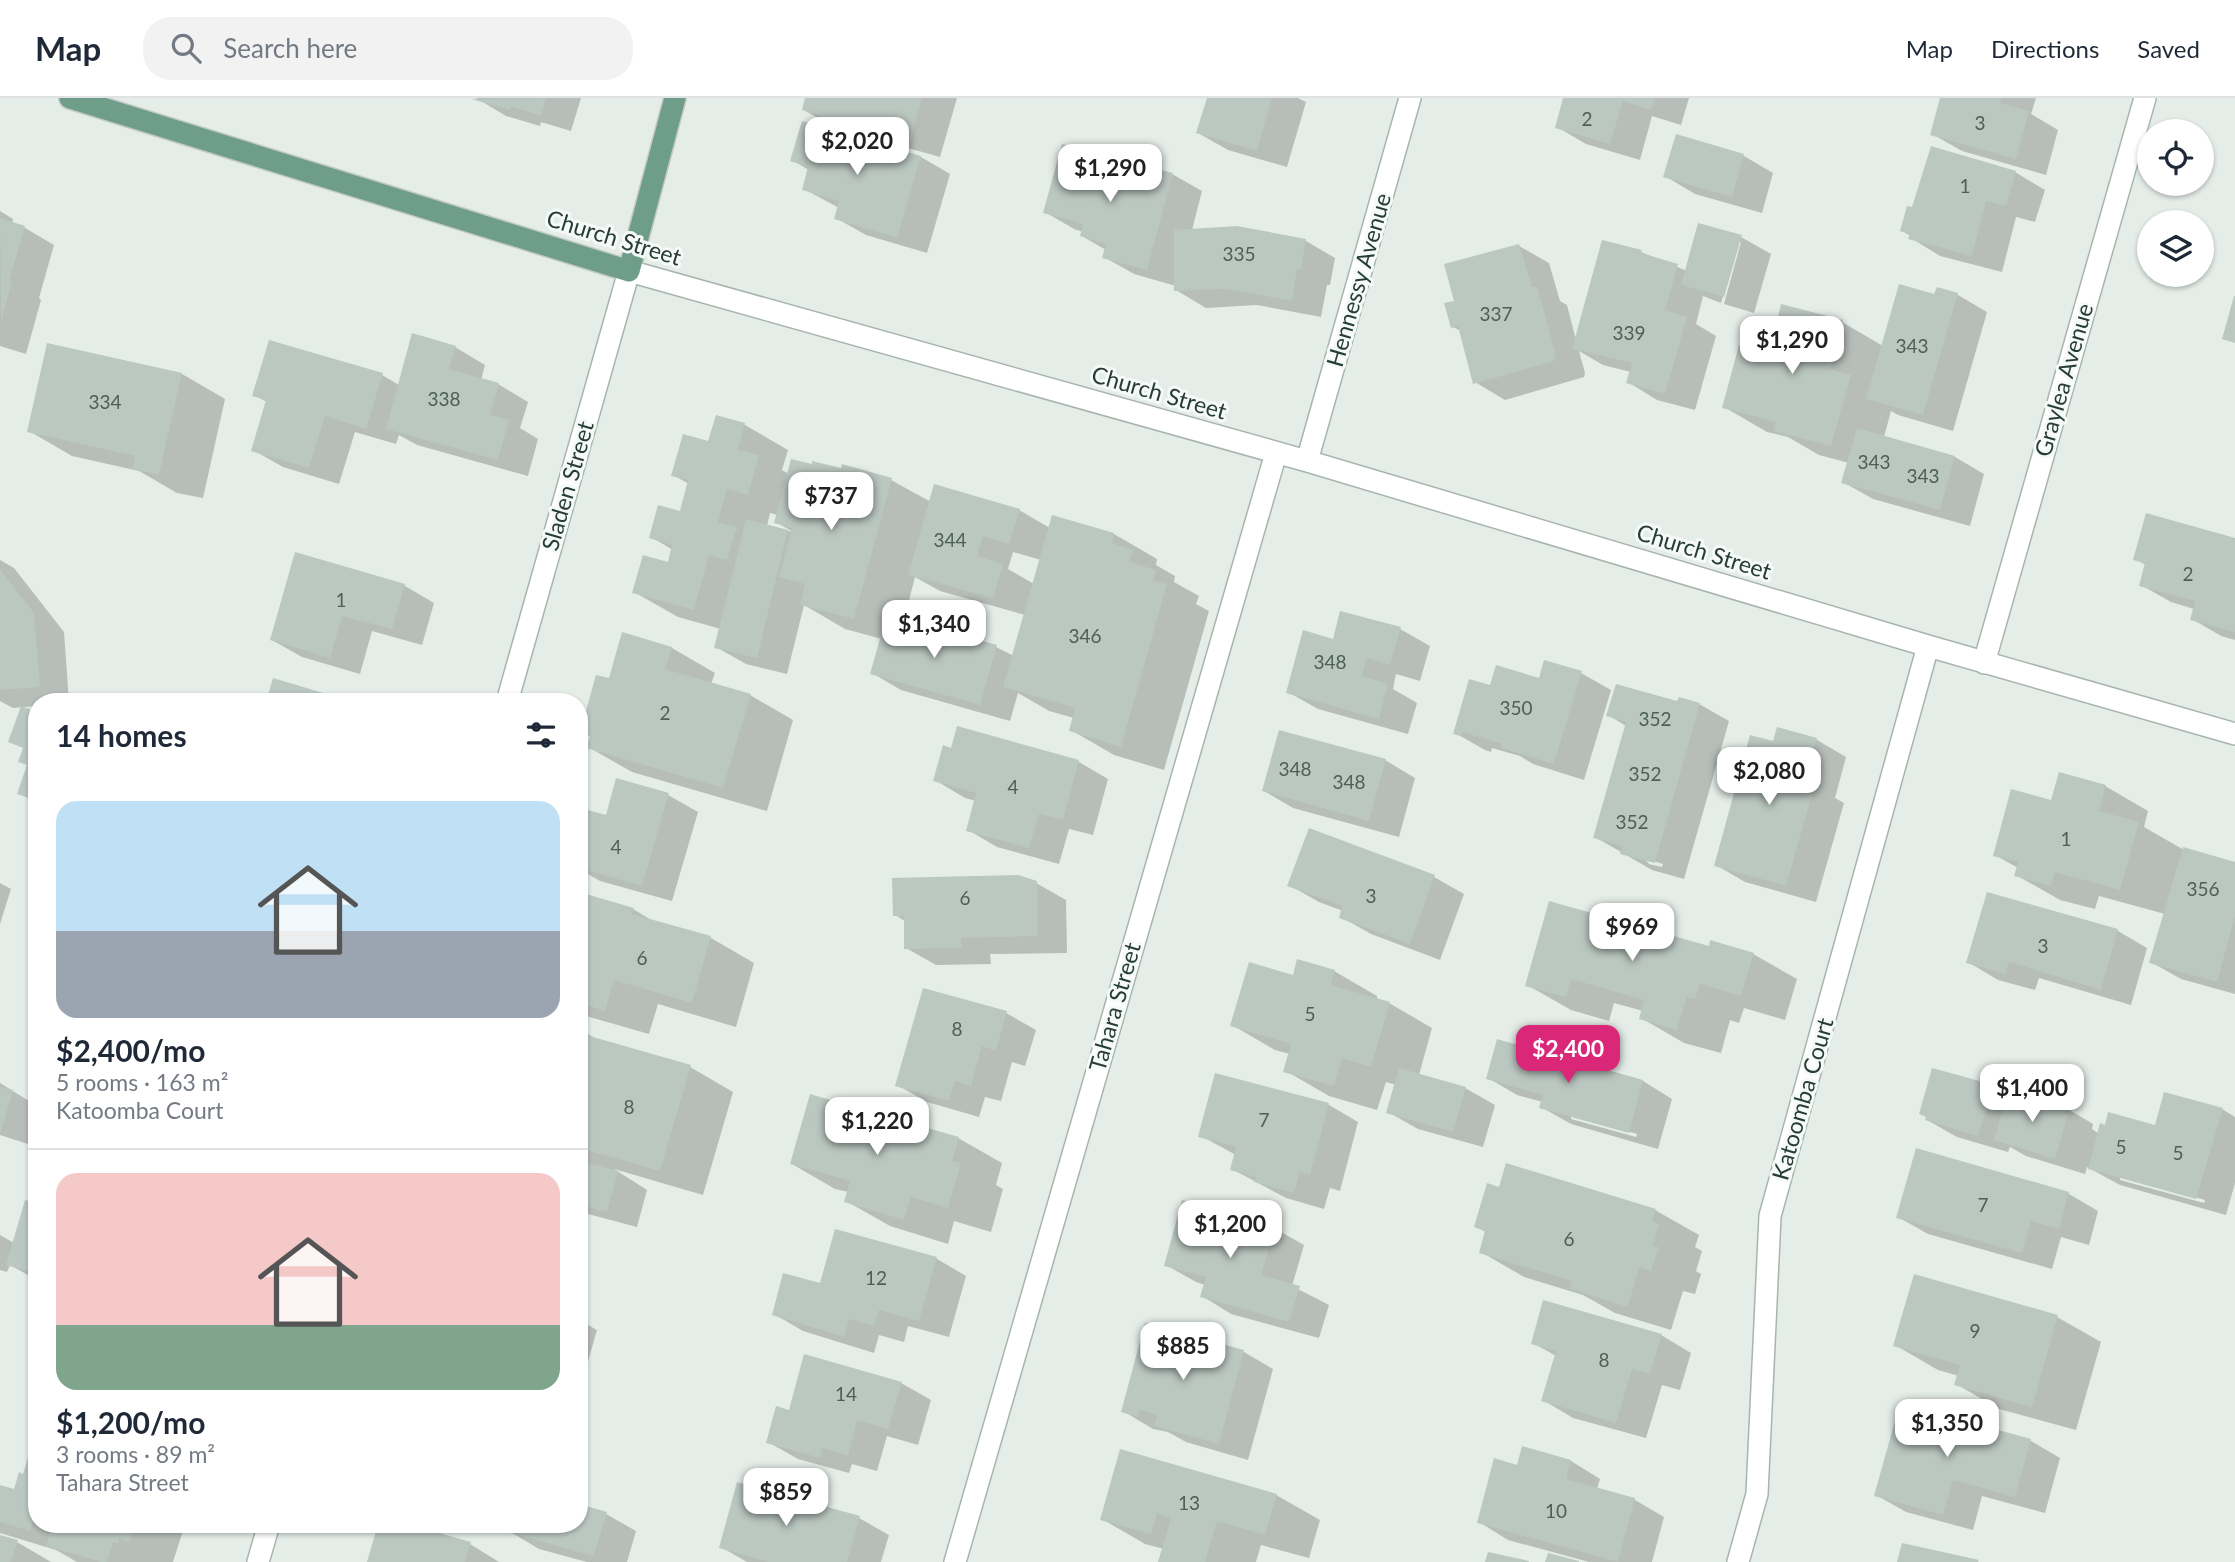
<!DOCTYPE html>
<meta charset="utf-8">
<style>
:root{--surface:#fff;--page:#f2f2f3;--text:#1f2937;--muted:#747a83;--line:#e0e1e3;--accent:#db2777}
body{margin:0;font-family:Lato,sans-serif;background:var(--page);color:var(--text);height:100vh;display:flex;flex-direction:column;font-size:26px;white-space:nowrap}
*{box-sizing:border-box;margin:0}
p{font-size:23px;color:var(--muted)}
.icon{flex:none;width:38px;height:38px;fill:none;stroke:currentColor;stroke-width:2;stroke-linecap:round;stroke-linejoin:round}
.map{position:relative;flex:1;overflow:hidden}
.side{position:absolute;left:28px;top:595px;width:560px;height:840px;display:flex;flex-direction:column;background:var(--surface);border-radius:28px;box-shadow:0 2px 5px #0004}
.side>*{flex:none}
.tools{position:absolute;left:2137px;top:21px;display:grid;gap:14px}
.tools a{display:grid;place-items:center;width:77px;height:77px;border-radius:50%;background:var(--surface);box-shadow:0 2px 5px #0004;font-size:35px}
.price{position:absolute;translate:-50% -60px;padding:0 16px;border-radius:14px;background:#fff;color:#222;font-size:23px;line-height:46px;filter:drop-shadow(0 2px 4px #0008)}
.price::after{content:'';position:absolute;left:50%;top:42px;width:21px;height:16px;margin-left:-10px;background:inherit;clip-path:polygon(0 0,100% 0,50% 100%)}
.price.current{background:var(--accent);color:#fff}
ul{padding:0;list-style:none}
li{display:grid;align-content:center;gap:14px;height:371px;padding:0 28px}
li+li{border-top:2px solid var(--line)}
li span{display:grid;place-items:center;height:217px;border-radius:21px;color:#555}
li>.icon{margin-inline-start:auto}
span .icon{width:126px;height:126px;fill:#fffc;stroke-width:1}
li b{font-size:30px}
h2{display:flex;justify-content:space-between;align-items:center;height:84px;padding:0 28px;font-size:30px}
header{display:flex;align-items:center;gap:42px;box-sizing:border-box;height:98px;padding:0 35px;background:var(--surface);border-bottom:2px solid var(--line)}
header strong{font-size:33px}
nav{display:flex;gap:38px;margin-inline-start:auto;font-size:24px}
.search{width:490px;height:63px;background:var(--page);display:flex;align-items:center;gap:18px;box-sizing:border-box;padding:0 24px;border-radius:28px;color:var(--muted);font-size:26px}
.map>svg:first-child{display:block}
.shadow{fill:#0003;fill-rule:evenodd}
.building{fill:#bbc7c1}
.lines{fill:none;stroke-linecap:round;stroke-linejoin:round}
.minor-casing{stroke:#a8b5ae;stroke-width:24}
.major-casing{stroke:#c2c9c6;stroke-width:24}
.minor{stroke:#fff;stroke-width:21}
.major{stroke:#6e9d8a;stroke-width:21}
.labels{text-anchor:middle;stroke-width:6;stroke-linejoin:round;paint-order:stroke}
.number-label{font-size:19px;fill:#4b6056}
.street-label{font-size:23px;fill:#263d33;stroke:#f5f9f7}
</style>
<header>
<strong>Map</strong>
<div class="search"><svg class="icon" aria-label="search" viewBox="0 0 24 24"><circle cx="10" cy="10" r="6"/><path d="M15 15l6 6"/></svg>Search here</div>
<nav><a>Map</a><a>Directions</a><a>Saved</a></nav>
</header>
<div class="map">
<svg width="2235" height="1464" viewBox="0 0 2235 1464">
<rect width="100%" height="100%" fill="#e5ede8"/>
<path class="shadow" d="M476 0H581L571 33 541 24 540 28 506 18Z
M807 0H957L940 59 833 29 804 12Z
M1209 0H1298L1306 4 1287 69 1228 52 1198 35Z
M1565 0H1689L1681 27 1652 18 1640 62 1586 46 1557 29Z
M1942 0H2036L2031 16 2058 32 2046 77 1962 53 1932 36Z
M803 25 921 59 950 76 927 155 866 137 836 120 839 110 804 91 809 72 792 62Z
M1677 38 1744 58 1773 75 1762 115 1695 96 1665 78Z
M1063 48 1102 58 1128 73 1172 76 1202 93 1192 132 1306 143 1335 160 1330 187H1327L1321 219 1257 207 1206 210 1176 192V188L1134 176 1104 159 1106 152 1082 138 1083 134 1074 131 1045 114Z
M2015 74 2045 92 2035 124 2016 119 2002 174 1940 158 1911 140V138L1902 133 1914 111Z
M0 113 13 121 12 126 25 130 54 147 39 200 41 202 26 256 0 248Z
M1741 139 1771 156 1754 215 1724 206 1741 144H1738L1721 205 1703 198 1696 226 1716 238 1695 312 1657 302 1628 284 1631 274 1603 267 1579 253 1585 275 1584 279 1505 302 1475 284 1461 233 1453 229 1456 204 1519 148 1549 165 1560 203 1567 207 1576 242 1641 154 1687 173Z
M1938 191 1958 197 1987 214 1953 333 1898 317 1891 313 1884 339 1955 359 1984 376 1970 428 1873 401 1843 384 1849 365 1819 357 1788 339 1767 334 1724 309 1754 253 1778 226 1842 224 1883 248 1936 198Z
M455 249 485 267 481 282 498 286 528 304 520 330 538 341 528 378 417 347 399 337 396 346 355 334 339 386 283 369 253 352 267 304 254 297 382 277 399 287Z
M182 276 225 301 203 400 177 395 139 373 72 358 29 333Z
M717 319 745 327 788 352 782 372 789 376 891 382 931 404 1019 412 1050 430 1053 419 1114 436 1157 461 1156 467 1175 478 1174 484 1199 498 1196 506 1209 513 1164 672 1114 657 1071 632 1074 620 1049 613 1018 595 1010 623 901 592 872 575 882 541 845 531 804 507 787 576 746 566 716 549 721 531 678 519 634 494 669 466 673 452 651 439 681 415 689 386 673 377 710 345ZM770 415 778 417 776 424 793 434 767 428ZM1013 454 1041 462 1034 486 1008 471ZM915 479 940 493 1025 517 1014 558 996 549 904 522Z
M2235 442V542L2221 538 2192 521 2194 511 2171 504 2141 487 2146 467 2135 461Z
M296 456 405 488 434 505 422 547 372 533 360 576 302 559 272 542Z
M0 462 14 470 64 534 69 604H37V608L13 610 0 603Z
M1400 531 1430 548 1420 583 1396 576 1393 591 1417 605 1408 636 1318 611 1288 594 1334 543Z
M623 536 672 550 715 575 711 586 750 597 793 622 767 713 632 674 588 649 591 639 582 634 610 582Z
M1581 575 1611 592 1584 682 1533 666 1520 658 1492 650 1491 654 1485 652 1455 635 1491 589Z
M1678 605 1699 606 1729 623 1684 781 1652 772 1595 739 1626 628 1608 617ZM1644 760 1663 766 1662 769 1649 766Z
M959 630 1079 664 1108 681 1093 737 1069 731 1059 766 997 749 968 732 976 703 965 700 935 682 952 652Z
M1778 631 1817 642 1846 659 1835 700 1844 705 1816 804 1745 784 1716 767 1774 646Z
M1385 662 1415 680 1399 739 1293 710 1264 693Z
M2105 688 2148 713 2144 729 2184 752 2235 766V896L2181 881 2151 864 2165 816 2099 798 2095 811 2060 802 2016 777 2018 770 1995 757 2053 704Z
M668 697 698 714 672 803 600 783 579 771V734L607 719Z
M1310 732 1434 779 1464 796 1440 862 1371 836 1341 819 1343 813 1319 804 1289 787Z
M0 785 11 791 0 826Z
M1036 785 1066 802 1067 855 990 856 991 866 936 867 906 850 905 823 895 817Z
M579 796 633 811 656 825 711 840 754 865 736 929 658 906 649 936 579 916Z
M1988 796 2118 833 2147 850 2131 907 2039 880 2035 892 1998 882 1968 864Z
M1710 850 1753 856 1797 881 1785 922 1744 910 1739 925 1730 922 1721 955 1684 945 1641 920 1643 913 1614 905 1609 923 1571 912 1527 887Z
M1334 873 1377 898V902L1389 905 1432 930 1419 977 1465 990 1495 1007 1483 1049 1418 1031 1388 1014 1396 987 1386 984 1377 1012 1329 998 1286 973 1290 956 1275 952 1232 927 1294 879Z
M1006 915 1036 932 1025 968 1012 964 1001 1003 985 999 979 1019 927 1004 897 987Z
M579 931 598 942 690 969 733 994 703 1097 614 1071 647 1092 637 1129 588 1116 579 1148Z
M1217 977 1329 1007 1358 1024 1340 1093 1330 1090 1324 1111 1286 1100 1232 1071 1236 1057 1201 1038Z
M1488 980 1643 983 1672 1001 1658 1051 1571 1026 1541 1009 1543 1004 1517 997ZM1571 1017 1637 1036 1636 1039 1571 1021Z
M0 985 37 1008V1028L31 1047 0 1037Z
M1986 987 2008 1000 2063 1008 2093 1026 2092 1031 2099 1036 2156 1029 2222 1011 2235 1019V1085L2226 1117 2120 1087 2087 1069 2085 1076 2026 1058 2010 1049 2008 1054 1957 1039 1927 1022ZM2120 1078 2205 1102 2204 1105 2120 1082Z
M958 1040 1002 1065 996 1087 1003 1091 991 1134 954 1123 948 1146 890 1128 846 1103 849 1094 835 1091 792 1066Z
M1917 1052 2069 1096 2098 1113 2089 1147 2061 1139 2052 1171 1928 1136 1898 1119Z
M1501 1092 1655 1112 1699 1137 1695 1149 1702 1153 1696 1173 1701 1176 1695 1196 1683 1193 1671 1232 1615 1215 1583 1197 1524 1179 1481 1154 1487 1135 1476 1128Z
M37 1107V1182L10 1167 7 1174 0 1172V1137L14 1145Z
M1274 1130 1304 1147 1292 1188 1329 1207 1319 1240 1231 1216 1202 1198 1205 1187 1196 1184 1166 1167Z
M836 1133 937 1161 966 1178 949 1239 908 1228 904 1244 879 1237 874 1255 803 1233 774 1216 821 1187Z
M2057 1219 2101 1244 2076 1332 1999 1311 1956 1286 1959 1278 1938 1272 1895 1247Z
M579 1222 597 1232 581 1288 579 1287Z
M1146 1227 1244 1254 1273 1271 1248 1362 1186 1344 1168 1334 1153 1331 1123 1313Z
M1661 1237 1691 1255 1680 1292 1662 1287 1646 1340 1573 1320 1543 1302 1556 1258 1533 1245Z
M901 1285 931 1302 918 1347 887 1338 877 1373 852 1366 849 1375 798 1361 768 1344 790 1314Z
M1901 1307 2031 1343 2060 1360 2045 1415 1982 1398 1973 1432 1906 1414 1876 1397Z
M37 1335V1426H185L173 1464H77L56 1452 0 1435V1388L15 1393 24 1378Z
M1523 1350 1571 1363 1600 1381 1597 1391 1635 1402 1664 1419 1652 1464H1589L1508 1442 1479 1424 1518 1369Z
M1276 1397 1320 1422 1309 1460 1261 1447 1256 1464H1160L1164 1451 1145 1446 1102 1421Z
M606 1416 636 1433 627 1464H587L539 1451 509 1433 579 1426Z
M859 1420 889 1437 881 1464H747L721 1449Z
M0 1439 17 1444 51 1464H0Z
M470 1446 499 1464H369Z"/>
<path class="building" d="M546 0 541 18 511 8 510 12 471 1Z
M805 0H922L910 44 802 12Z
M1207 0H1272L1257 53 1196 35Z
M1563 0H1655L1651 12 1623 3 1610 46 1555 30Z
M1940 0H2002L2000 5 2029 13 2016 61 1930 37Z
M802 23 921 58 897 140 834 121 839 103 802 92 808 69 790 63Z
M1676 36 1744 56 1732 99 1663 79Z
M1062 46 1102 56 1098 71 1125 78 1129 64 1173 75 1147 172 1102 160 1106 146 1080 138 1083 126 1043 115Z
M1931 48 2016 73 2006 108 1986 103 1972 158 1908 141 1910 136 1900 133 1907 108 1912 109Z
M0 120 25 128 9 183H12L1 223Z
M1698 125 1742 137 1724 199 1681 187Z
M1237 128 1306 141 1301 171H1297L1292 203 1226 191 1174 193V132Z
M1602 142 1642 152 1641 155 1678 166 1665 212 1687 219 1665 296 1626 285 1632 265 1572 251Z
M1519 146 1532 189 1537 188 1556 257 1554 263 1473 286 1458 228 1451 230 1444 205 1454 203 1444 166Z
M1899 186 1934 196 1937 189 1958 195 1923 317 1866 301Z
M2234 198H2235V245L2222 241Z
M1781 206 1843 222 1830 271 1851 277 1831 348 1773 333 1776 324 1722 310 1739 247 1753 251 1761 220 1777 224Z
M412 235 456 248 449 271 499 285 490 317 509 322 498 362 386 331Z
M269 242 383 275 366 331 325 318 309 370 251 353 266 302 252 298Z
M47 245 182 275 159 377 132 371 135 358 27 334Z
M716 317 745 325 738 352 759 357 748 397 727 391 718 424 737 429 727 462 709 457 694 512 632 495 643 457 668 464 672 447 649 440 658 407 680 413 688 382 671 378 683 336 708 343Z
M1857 330 1955 358 1940 412 1841 385Z
M791 361 812 366V363L841 370 842 366 892 380 854 521 800 507 805 486 779 479 792 430 774 425Z
M934 386 1020 411 1009 446 983 438 977 458 1003 466 993 500 908 477Z
M2146 415 2235 440V534L2190 522 2195 503 2139 488 2145 465 2133 462Z
M1052 417 1114 435 1112 445 1133 452 1129 464 1156 472 1153 483 1167 486 1121 649 1069 633 1075 610 1003 589Z
M746 421 788 432 757 560 714 550Z
M295 454 405 486 392 531 342 518 330 560 270 542Z
M0 471 34 515 40 589 0 592Z
M1340 513 1401 529 1390 567 1367 560 1362 578 1388 586 1379 621 1286 595 1303 532 1333 541Z
M887 516 997 547 980 607 870 576Z
M622 534 672 549 665 571 751 596 723 690 586 650 590 638 580 634 596 577 609 580Z
M1544 562 1582 573 1554 666 1501 650 1502 646 1463 634 1461 638 1453 636 1469 581 1490 587 1496 567 1539 580Z
M273 580 350 603V604H266Z
M1616 586 1677 603 1679 599 1700 605 1655 765 1620 756 1623 748 1593 740 1626 624 1606 618Z
M21 608 37 614V703L17 696 27 667 18 664 23 650 8 644Z
M957 628 1079 662 1063 722 1039 716 1029 750 966 733 976 695 933 683 943 647 951 650Z
M1777 629 1817 640 1805 684 1815 686 1786 788 1714 768 1750 637 1773 643Z
M1279 632 1386 661 1369 723 1262 693Z
M2059 674 2106 687 2099 713 2139 724 2120 792 2055 774 2051 788 2014 778 2018 764 1993 758 2011 691 2051 702Z
M616 680 669 695 642 788 579 770V728L584 711 606 717Z
M1309 730 1435 777 1410 846 1339 820 1342 808 1287 788Z
M2183 749 2235 764V818L2217 884 2149 865Z
M1018 777 1037 783 1038 838 961 840 962 850 904 851V818H893L892 780Z
M579 794 634 810 632 816 711 838 692 905 614 882 605 913 579 905Z
M1987 794 2118 831 2101 892 2009 864 2005 876 1966 865Z
M1549 803 1709 848 1710 842 1754 855 1741 898 1700 886 1695 901 1687 899 1677 932 1639 921 1644 902 1571 881 1566 899 1525 888Z
M1297 861 1335 872 1331 887 1390 904 1371 969 1342 960 1334 988 1283 974 1291 946 1230 928 1249 864 1293 877Z
M923 890 1007 913 996 953 982 948 971 988 955 983 949 1003 895 988Z
M579 935 691 967 660 1073 579 1050Z
M1497 941 1643 982 1629 1035 1539 1010 1543 997 1486 981Z
M1399 970 1466 989 1453 1034 1386 1015Z
M1932 970 1987 985 1984 994 1991 996 1978 1038 1925 1022 1926 1019 1919 1016Z
M1215 975 1329 1005 1310 1077 1300 1074 1294 1095 1254 1084 1256 1079 1230 1072 1236 1049 1198 1039Z
M0 989 13 992 1 1034H0Z
M2009 991 2064 1007 2062 1014 2068 1016 2055 1061 1994 1042Z
M2164 994 2223 1010 2196 1101 2088 1071 2100 1025 2105 1027 2108 1014 2155 1027Z
M810 996 959 1039 952 1063 961 1065 948 1110 911 1099 904 1122 844 1104 850 1083 790 1066Z
M1916 1050 2069 1094 2059 1131 2031 1123 2022 1155 1896 1120Z
M579 1063 618 1073 607 1114 579 1106Z
M1506 1065 1656 1111 1652 1123 1659 1126 1653 1148 1659 1149 1651 1173 1639 1169 1628 1209 1570 1191 1572 1183 1479 1155 1485 1133 1474 1129 1487 1085 1499 1089Z
M25 1102 37 1105V1176L6 1167Z
M1182 1102 1275 1128 1261 1177 1300 1188 1289 1224 1200 1199 1206 1179 1164 1168Z
M835 1131 937 1159 919 1223 879 1212 874 1228 849 1221 844 1239 772 1217 783 1175 820 1185Z
M1914 1176 2058 1217 2032 1309 1954 1287 1960 1267 1893 1248Z
M1543 1202 1662 1236 1650 1276 1632 1271 1616 1325 1541 1303 1556 1253 1531 1246Z
M1145 1225 1244 1252 1219 1346 1154 1328 1157 1317 1140 1312 1138 1319 1121 1314Z
M804 1256 902 1284 888 1331 857 1322 848 1358 822 1350 820 1360 766 1345 776 1308 789 1312Z
M1900 1305 2031 1341 2015 1399 1953 1382 1943 1417 1874 1398Z
M37 1331V1410L30 1433 0 1424V1387L14 1391 19 1374 23 1376Z
M1522 1348 1571 1362 1566 1381 1635 1400 1618 1464 1477 1425 1494 1360 1517 1367Z
M1120 1351 1277 1396 1265 1437 1217 1423 1205 1464H1158L1171 1420 1157 1415 1151 1436 1100 1422Z
M737 1384 860 1418 847 1464H768L719 1450Z
M579 1406 607 1414 594 1458 507 1434 509 1426H579Z
M53 1426H134L129 1444 119 1441 118 1446 113 1444 107 1464H101L46 1448Z
M378 1426H408L471 1444 465 1464H367Z
M0 1437 18 1442 11 1464H0Z
M1902 1445 1979 1462 1978 1464H1897Z
M1488 1454 1529 1463V1464H1485Z
M1548 1455 1579 1463V1464H1545Z"/>
<g class="lines">
<g class="minor-casing">
<path id="minor" d="M1307 363 1410 0
M1984 565 2145 0
M507 604 629 173 1307 363 1928 548 2235 636
M258 1464 269 1426
M955 1464 1276 355
M1738 1464 1757 1396 1770 1118 1928 548"/>
</g>
<g class="major-casing">
<path id="major" d="M70 0 629 173 675 0"/>
</g>
<use href="#minor" class="minor"/>
<use href="#major" class="major"/>
</g>
<g class="labels">
<g class="number-label">
<text x="1587" y="28">2</text>
<text x="1980" y="32">3</text>
<text x="1965" y="95">1</text>
<text x="1239" y="163">335</text>
<text x="1496" y="223">337</text>
<text x="1629" y="242">339</text>
<text x="1912" y="255">343</text>
<text x="444" y="308">338</text>
<text x="105" y="311">334</text>
<text x="1874" y="371">343</text>
<text x="1923" y="385">343</text>
<text x="950" y="449">344</text>
<text x="2188" y="483">2</text>
<text x="341" y="509">1</text>
<text x="1085" y="545">346</text>
<text x="1330" y="571">348</text>
<text x="1516" y="617">350</text>
<text x="665" y="622">2</text>
<text x="1655" y="628">352</text>
<text x="1295" y="678">348</text>
<text x="1645" y="683">352</text>
<text x="1349" y="691">348</text>
<text x="1013" y="696">4</text>
<text x="1632" y="731">352</text>
<text x="2066" y="748">1</text>
<text x="616" y="756">4</text>
<text x="2203" y="798">356</text>
<text x="1371" y="805">3</text>
<text x="965" y="807">6</text>
<text x="2043" y="855">3</text>
<text x="642" y="867">6</text>
<text x="1310" y="923">5</text>
<text x="957" y="938">8</text>
<text x="629" y="1016">8</text>
<text x="1264" y="1029">7</text>
<text x="2121" y="1056">5</text>
<text x="2178" y="1062">5</text>
<text x="1983" y="1114">7</text>
<text x="1569" y="1148">6</text>
<text x="876" y="1187">12</text>
<text x="1975" y="1240">9</text>
<text x="1604" y="1269">8</text>
<text x="846" y="1303">14</text>
<text x="1189" y="1412">13</text>
<text x="1556" y="1420">10</text>
</g>
<g class="street-label">
<text transform="translate(614 140) rotate(17)" y="8">Church Street</text>
<text transform="translate(1359 182) rotate(-74)" y="8">Hennessy Avenue</text>
<text transform="translate(2064 282) rotate(-74)" y="8">Graylea Avenue</text>
<text transform="translate(1159 295) rotate(16)" y="8">Church Street</text>
<text transform="translate(568 388) rotate(-74)" y="8">Sladen Street</text>
<text transform="translate(1704 454) rotate(17)" y="8">Church Street</text>
<text transform="translate(1115 909) rotate(-74)" y="8">Tahara Street</text>
<text transform="translate(1803 1001) rotate(-74)" y="8">Katoomba Court</text>
</g>
</g>
</svg>
<div class="tools">
<a><svg class="icon" aria-label="locate" viewBox="0 0 24 24"><circle cx="12" cy="12" r="6"/><path d="M12 2v4M12 18v4M2 12h4M18 12h4"/></svg></a>
<a><svg class="icon" aria-label="layers" viewBox="0 0 24 24"><path d="M12 4l9 5-9 5-9-5zM3 14l9 5 9-5"/></svg></a>
</div>
<b class="price" style="left:857px;top:79px">$2,020</b>
<b class="price" style="left:1110px;top:106px">$1,290</b>
<b class="price" style="left:1792px;top:278px">$1,290</b>
<b class="price" style="left:831px;top:434px">$737</b>
<b class="price" style="left:934px;top:562px">$1,340</b>
<b class="price" style="left:1769px;top:709px">$2,080</b>
<b class="price" style="left:1632px;top:865px">$969</b>
<b class="price current" style="left:1568px;top:987px">$2,400</b>
<b class="price" style="left:2032px;top:1026px">$1,400</b>
<b class="price" style="left:877px;top:1059px">$1,220</b>
<b class="price" style="left:1230px;top:1162px">$1,200</b>
<b class="price" style="left:1183px;top:1284px">$885</b>
<b class="price" style="left:1947px;top:1361px">$1,350</b>
<b class="price" style="left:786px;top:1430px">$859</b>
<section class="side">
<h2>14 homes<svg class="icon" aria-label="filters" viewBox="0 0 24 24"><path d="M4 7h16M4 17h16"/><circle cx="9" cy="7" r="2"/><circle cx="15" cy="17" r="2"/></svg></h2>
<ul>
<li><span style="background:linear-gradient(#bfe0f5 60%,#9aa5b1 0)"><svg class="icon" aria-label="home" viewBox="0 0 24 24"><path d="M3 11l9-7 9 7M6 9v11h12V9"/></svg></span><div><b>$2,400/mo</b><p>5 rooms · 163 m²</p><p>Katoomba Court</p></div></li>
<li><span style="background:linear-gradient(#f6c9c9 70%,#7fa58c 0)"><svg class="icon" aria-label="home" viewBox="0 0 24 24"><path d="M3 11l9-7 9 7M6 9v11h12V9"/></svg></span><div><b>$1,200/mo</b><p>3 rooms · 89 m²</p><p>Tahara Street</p></div></li>
</ul>
</section>
</div>
